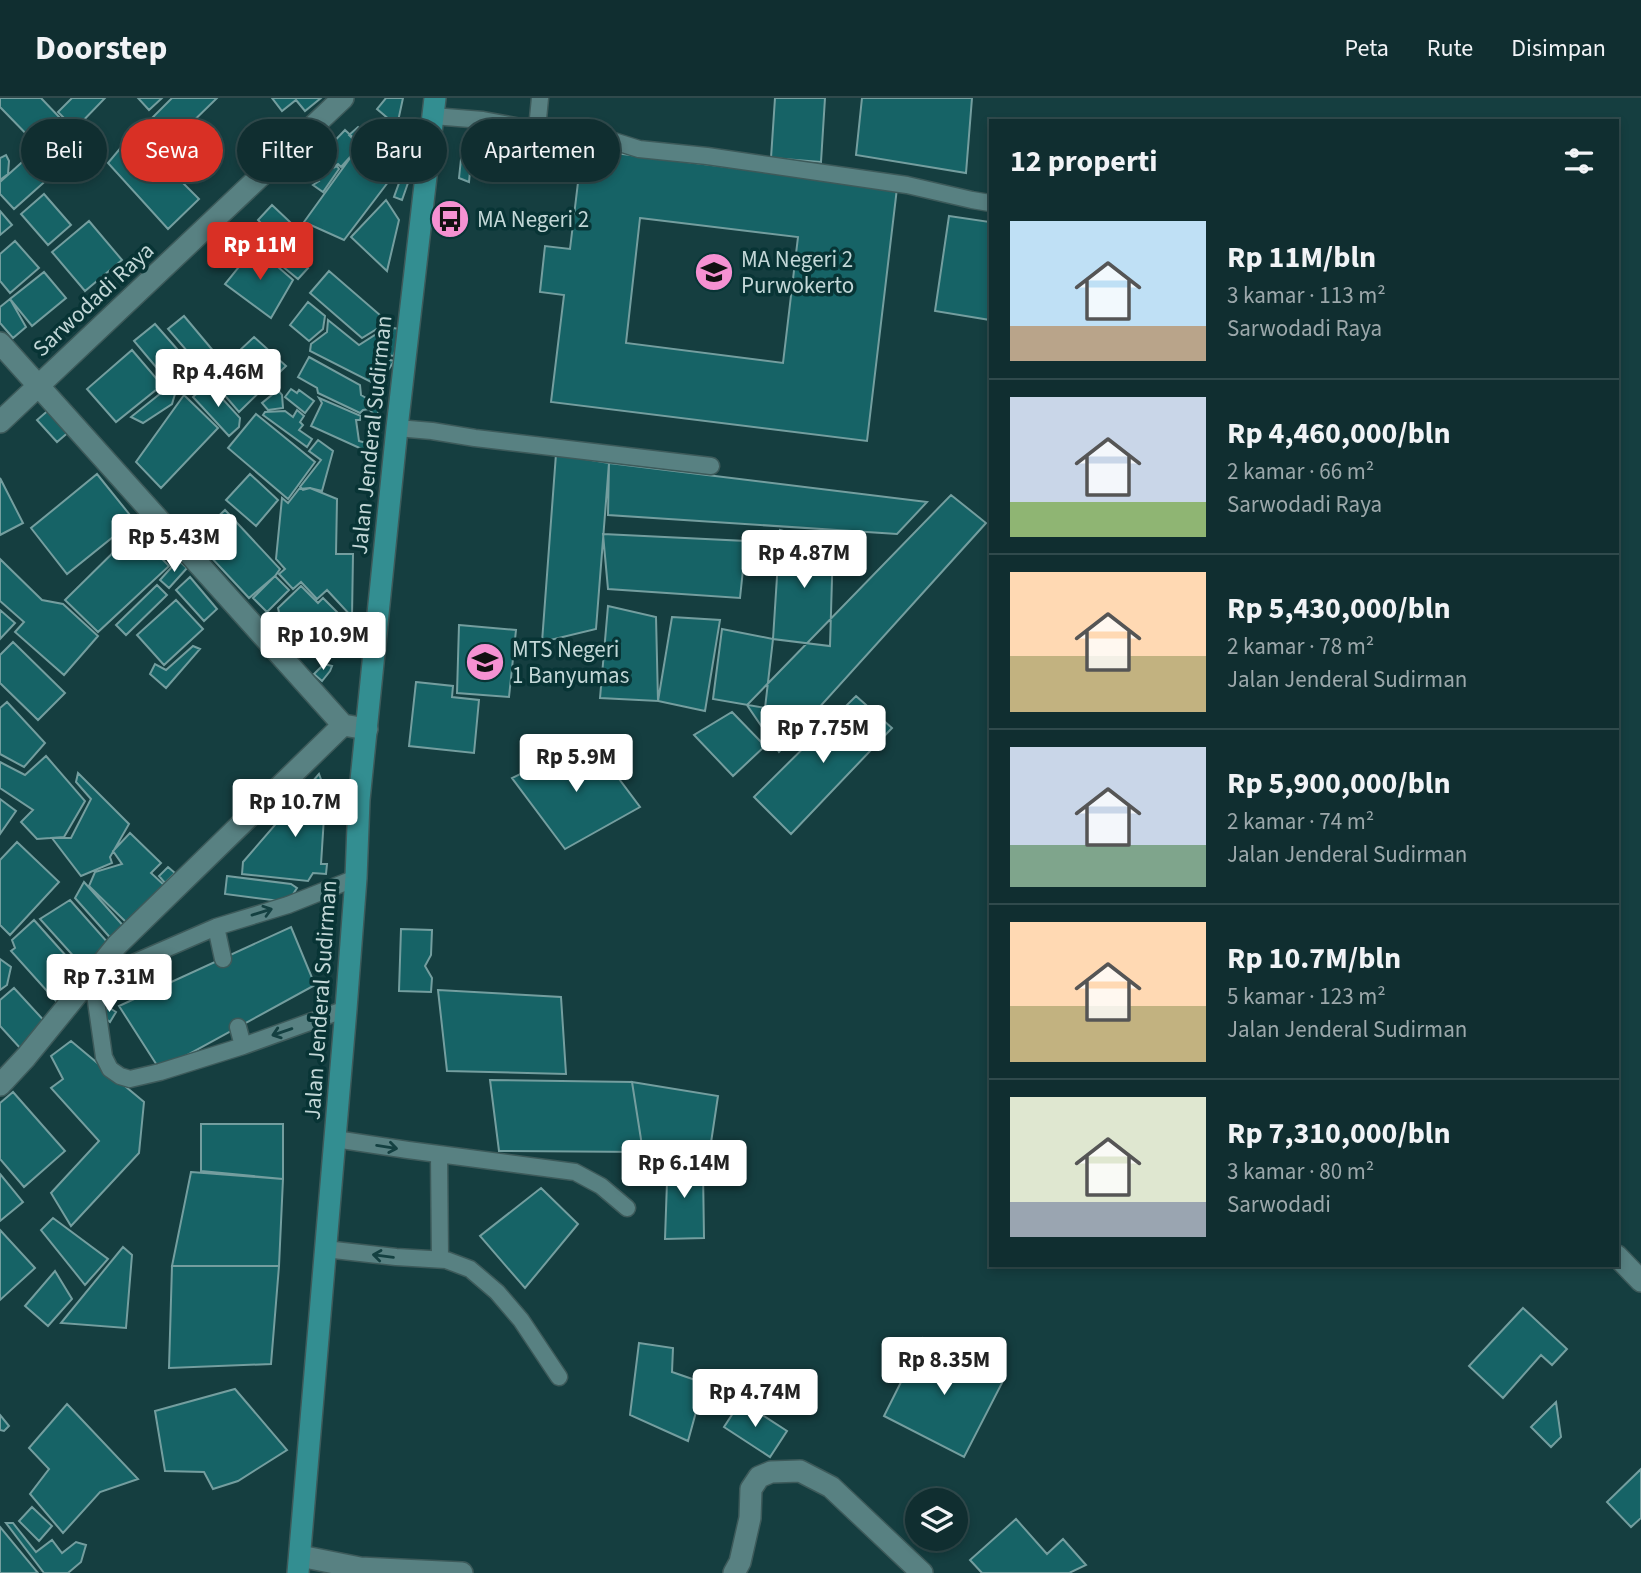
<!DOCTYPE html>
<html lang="id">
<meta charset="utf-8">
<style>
:root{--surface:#102e30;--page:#193638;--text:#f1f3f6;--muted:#9ca8ab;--line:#304a4c;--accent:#d93025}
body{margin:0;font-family:"Source Sans 3",sans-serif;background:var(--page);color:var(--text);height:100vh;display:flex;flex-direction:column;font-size:26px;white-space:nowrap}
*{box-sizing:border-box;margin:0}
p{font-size:23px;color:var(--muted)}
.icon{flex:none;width:38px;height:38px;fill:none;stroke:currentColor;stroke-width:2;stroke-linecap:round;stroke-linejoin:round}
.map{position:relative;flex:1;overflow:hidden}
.panel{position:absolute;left:989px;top:21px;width:630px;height:1148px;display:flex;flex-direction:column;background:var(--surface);border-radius:0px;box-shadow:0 4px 10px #0003,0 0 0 2px var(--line)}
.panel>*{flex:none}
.guide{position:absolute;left:21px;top:21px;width:665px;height:63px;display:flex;gap:14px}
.tools{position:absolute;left:905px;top:1390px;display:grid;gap:14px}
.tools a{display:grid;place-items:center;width:63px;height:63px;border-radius:50%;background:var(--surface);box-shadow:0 4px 10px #0003,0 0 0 2px var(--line);font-size:35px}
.price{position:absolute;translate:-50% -60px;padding:0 16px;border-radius:7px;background:#fff;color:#222;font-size:23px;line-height:46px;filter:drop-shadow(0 2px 4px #0008)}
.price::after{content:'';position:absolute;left:50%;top:42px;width:21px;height:16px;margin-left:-10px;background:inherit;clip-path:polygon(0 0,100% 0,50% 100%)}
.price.active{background:var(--accent);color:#fff}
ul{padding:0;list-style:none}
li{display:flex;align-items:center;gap:21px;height:175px;padding:0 21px}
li+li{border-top:2px solid var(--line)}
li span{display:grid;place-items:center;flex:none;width:196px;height:140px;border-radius:0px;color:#555}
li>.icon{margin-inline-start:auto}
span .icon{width:84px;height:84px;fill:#fffc;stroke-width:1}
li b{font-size:30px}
h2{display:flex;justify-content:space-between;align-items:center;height:84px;padding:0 21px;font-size:30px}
.chip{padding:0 24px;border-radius:32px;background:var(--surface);box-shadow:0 4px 10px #0003,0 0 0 2px var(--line);font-size:24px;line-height:63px}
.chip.active{background:var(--accent);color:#fff}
header{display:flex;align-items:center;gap:42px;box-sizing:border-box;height:98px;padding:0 35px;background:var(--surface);border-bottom:2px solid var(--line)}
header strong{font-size:33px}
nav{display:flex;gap:38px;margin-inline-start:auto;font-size:24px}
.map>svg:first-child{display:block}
.building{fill:#166366;stroke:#749e9f;stroke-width:2;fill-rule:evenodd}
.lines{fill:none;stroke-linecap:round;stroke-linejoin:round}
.lane-casing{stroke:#3d5a5a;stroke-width:19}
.street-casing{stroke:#3d5a5a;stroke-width:24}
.primary-casing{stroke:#3d5a5a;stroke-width:24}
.lane{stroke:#588182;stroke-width:16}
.street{stroke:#588182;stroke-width:21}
.primary{stroke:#338e91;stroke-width:21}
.oneway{stroke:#144041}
.labels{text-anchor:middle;stroke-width:7;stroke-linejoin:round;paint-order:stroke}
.poi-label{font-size:23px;fill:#c2d7d7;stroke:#083435;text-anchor:start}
.street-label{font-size:23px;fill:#c2d7d7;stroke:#083435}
</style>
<header>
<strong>Doorstep</strong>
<nav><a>Peta</a><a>Rute</a><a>Disimpan</a></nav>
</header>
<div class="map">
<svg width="1641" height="1475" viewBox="0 0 1641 1475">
<rect width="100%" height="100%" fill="#153e40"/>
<path class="building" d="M0 0H41L62 22 37 47 0 9Z
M72 0H105L75 31 58 14Z
M138 0H162L149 12Z
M172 0H217L174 42 153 19Z
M272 0H321L305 13 296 2 282 13Z
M386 0H403L397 28 377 11Z
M775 0H825L821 64 771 60Z
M862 0H972L966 75 856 57Z
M384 21 401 37 399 42 380 25Z
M374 27 411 54 344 142 304 124Z
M358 29 364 35 355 43 349 37Z
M345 32 361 47 341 69 338 66 326 73 329 62 323 55Z
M133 35 199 101 168 131 108 65Z
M582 51 897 90 867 343 551 304 564 197 540 194 545 148 570 151ZM640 120 798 139 783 265 626 245Z
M6 57 9 63 8 76 0 82V60Z
M30 57 50 79 14 111 0 96V84Z
M322 58 326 63 323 75 337 68 339 71 323 94 313 87 319 83 308 69Z
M461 61 471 62 469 84 459 80Z
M407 63 415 65 402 102 394 99Z
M44 96 71 127 48 147 21 116Z
M386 102 399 122 387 173 351 139Z
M272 107 290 124 275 140 258 122Z
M0 113 12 127 0 137Z
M949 118 990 124V222L935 213Z
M89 123 122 162 85 193 52 154Z
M266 140H270L308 170 298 181 259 149Z
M15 143 39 170 10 195 0 183V156Z
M255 149 293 182 271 220 225 186Z
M329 173 388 224 362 240 310 195Z
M44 174 66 200 32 228 10 201Z
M10 201 26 229 13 240 0 225V209Z
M308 204 325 218 323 231 309 243 290 227Z
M184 218 215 255 200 268 168 231Z
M328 222 359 247 389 228 382 260 394 263 389 271 379 265 377 287 310 253 311 246 327 234Z
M155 226 177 251 156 269 134 243Z
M393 230 400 231 394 258 387 257Z
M254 239 286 268 239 314 210 280Z
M132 252 162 287 116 324 87 291Z
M185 257 204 281 184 297 165 275Z
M309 259 360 287 361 297 381 309 376 319 369 311 363 312 360 315 318 295 317 290 298 279Z
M208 285 240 320 239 329 229 338 193 299Z
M166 291 175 296 172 306 143 325 131 319Z
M291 291 297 295 299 292 314 303 305 315 285 299Z
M278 292 282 297 283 310 268 312 262 305Z
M184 297 218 330 161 390 136 364Z
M319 300 361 318 360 322H356L359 343 373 347 375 357 311 328 322 305Z
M51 310 71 332 57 344 37 322Z
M297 312 304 318 300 324 303 327 299 332 312 341 307 349 263 317 265 314 285 313 293 319Z
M256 316 315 364 288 401 228 350Z
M318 342 333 353 322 393 310 390 303 392 300 389 321 362 309 353Z
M556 356 609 365 596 531 542 544Z
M609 365 927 404 897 436 608 417Z
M97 376 134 422 67 476 31 430Z
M250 376 278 402 256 428 226 402Z
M0 380 23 425 0 437Z
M310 390 337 401 336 456H353L352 519 327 492 317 501 301 484 293 491 279 476 285 471 276 461 282 400 288 405 299 391Z
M951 397 986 425 779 654 747 607Z
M225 412 280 471 275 478 249 500 194 441Z
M780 432 833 447 830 548 773 541Z
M135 433 169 468 98 534 65 502Z
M603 436 746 443 740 500 608 491Z
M0 461 42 502 63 506 98 538 64 577 15 534 24 524 0 503Z
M178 462 187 470 169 490 160 482Z
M275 478 289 492 267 514 253 500Z
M190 479 217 511 204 523 176 492Z
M157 487 167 497 126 537 116 527Z
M301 488 318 505 323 500 338 515 322 531 331 540 339 531H350L341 555 322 556 320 561 290 525 281 531 275 527 280 519 278 510Z
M176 502 203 531 164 567 137 537Z
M608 508 656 519 658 603 600 600Z
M0 512 15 525 0 541Z
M672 519 720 522 705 613 658 603Z
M459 527 516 532 509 599 457 595Z
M290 529 296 536 287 543 281 535Z
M722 531 773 541 765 610 713 601Z
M13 544 65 595 38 622 0 585V557Z
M193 548 200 551 166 590 150 576 155 566 166 572Z
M324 566 332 568 330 573 322 583 314 576Z
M416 584 453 588 452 599 479 602 474 655 409 648Z
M856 598 892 630 791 736 754 699Z
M7 604 45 645 24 669 0 656V610Z
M732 614 765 648 733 678 694 637Z
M590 642 640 709 565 751 512 680Z
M46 658 85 703 64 739 37 741 21 724 33 712 0 690V664L25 677Z
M78 675 129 726 110 759 112 765 81 778 52 740H71L91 701 76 684Z
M319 676 328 700 336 705 334 720 324 719 321 766H327L326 776 313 775 308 783 242 776 243 764Z
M0 701 16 713 0 736Z
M130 735 161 765 151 775 164 787 127 825 89 788 95 774 122 766 113 753Z
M17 744 59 784 10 837 0 827V762Z
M168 769 175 775 165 785 159 778Z
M227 778 291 786 297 790 288 804 225 796Z
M84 784 127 832 114 844 75 800Z
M70 802 109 846 86 872 40 821Z
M34 822 84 878 56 903 11 853 15 850 12 842Z
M291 829 315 887 160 972 119 908Z
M401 831 432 832 431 857 425 868 432 880 431 894 399 893Z
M0 861 11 869 7 887 0 892Z
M14 890 48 927 21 951 0 928V902Z
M438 892 561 899 566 976 447 973Z
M108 909 116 914 110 924 102 918Z
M71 943 144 1004 139 1055 71 1128 51 1095 99 1043 51 990 63 981 51 958Z
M490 982 632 984 643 1054 499 1053Z
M632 984 718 998 709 1058 643 1054Z
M13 994 65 1053 24 1089 0 1061V1005Z
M201 1026H283V1081L201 1073Z
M668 1055 703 1072 704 1140 665 1141Z
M191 1074 283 1081 279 1168H172Z
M0 1076 23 1104 0 1123Z
M541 1090 578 1126 525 1190 480 1138Z
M53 1120 108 1161 85 1187 41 1132Z
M0 1132 35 1170 0 1202Z
M123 1149 132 1157 126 1230 61 1225Z
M172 1168H279L271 1266 169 1270Z
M55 1173 72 1201 48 1228 25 1208Z
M1523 1210 1567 1251 1552 1267 1541 1257 1503 1300 1469 1268Z
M923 1240 1004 1281 964 1359 884 1318Z
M639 1245 673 1250 672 1274 704 1285 688 1343 630 1317Z
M235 1291 287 1352 238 1383 213 1391 204 1374 165 1373 155 1313Z
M741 1303 787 1333 770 1359 724 1329Z
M1556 1304 1561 1339 1551 1349 1531 1329Z
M67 1306 138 1381 100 1394 63 1435 30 1396 49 1371 29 1350Z
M0 1317 9 1328 4 1333 0 1332Z
M1641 1371V1420L1631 1429 1607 1404Z
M32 1409 52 1428 39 1443 19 1423Z
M1016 1421 1047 1456 1063 1441 1086 1467 1071 1474 1072 1475H982L970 1462Z
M6 1425H13L36 1454 52 1442 62 1455 76 1444 86 1447 81 1464 68 1475H44Z
M0 1429 38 1475H0Z"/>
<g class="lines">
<g class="lane-casing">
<path id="lane" d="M433 18 483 22 553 35 568 34 604 40 639 51 707 58 907 87 972 102 990 105
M537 31 540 0
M397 330 432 333 475 340 711 368
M216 829 223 861
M346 911 243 948 160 974 130 981 120 978 110 971 104 959 95 896 102 885 124 869 216 829 288 807 356 780
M238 929 243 948
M335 1041 408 1052 575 1074 601 1088 627 1110
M439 1056 440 1161
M325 1151 396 1159 446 1162 470 1171 497 1194 521 1222 559 1279"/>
</g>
<g class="street-casing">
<path id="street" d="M0 245 343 627
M0 324 343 0
M0 987 26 959 117 847 343 627 367 631
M1617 1158 1641 1183
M300 1458 360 1470 462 1475
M734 1475 740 1464 750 1420 751 1391 759 1379 771 1374 800 1373 831 1389 922 1475"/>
</g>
<g class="primary-casing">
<path id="primary" d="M298 1475 346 911 356 780 359 702 397 330 435 0"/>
</g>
<use href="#lane" class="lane"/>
<use href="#street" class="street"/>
<use href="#primary" class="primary"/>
</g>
<defs><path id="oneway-shaft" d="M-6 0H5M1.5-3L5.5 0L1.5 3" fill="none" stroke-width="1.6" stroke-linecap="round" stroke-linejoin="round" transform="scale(1.75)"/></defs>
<g class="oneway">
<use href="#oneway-shaft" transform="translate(262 814) rotate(-17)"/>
<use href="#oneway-shaft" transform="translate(282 934) rotate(161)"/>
<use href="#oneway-shaft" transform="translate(387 1049) rotate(9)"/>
<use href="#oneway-shaft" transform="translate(383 1158) rotate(-173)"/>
</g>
<defs>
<g id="bus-disc" transform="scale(2.0125)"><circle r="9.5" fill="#f591d2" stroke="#083435"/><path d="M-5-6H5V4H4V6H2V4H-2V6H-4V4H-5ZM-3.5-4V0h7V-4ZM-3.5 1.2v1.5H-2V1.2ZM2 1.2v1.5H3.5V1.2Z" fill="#111"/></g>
<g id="school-disc" transform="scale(2.0125)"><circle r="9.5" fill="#f591d2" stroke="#083435"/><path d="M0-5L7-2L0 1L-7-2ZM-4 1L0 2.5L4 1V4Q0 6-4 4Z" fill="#111"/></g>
</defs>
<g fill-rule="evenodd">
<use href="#bus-disc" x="450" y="121"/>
<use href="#school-disc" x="714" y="174"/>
<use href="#school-disc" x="485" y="564"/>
</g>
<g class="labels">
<g class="poi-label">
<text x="477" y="129">MA Negeri 2</text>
<text x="741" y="169">MA Negeri 2<tspan x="741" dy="26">Purwokerto</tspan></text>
<text x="512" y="559">MTS Negeri<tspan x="512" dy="26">1 Banyumas</tspan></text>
</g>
<g class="street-label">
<text transform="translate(93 201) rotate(-43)" y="8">Sarwodadi Raya</text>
<text transform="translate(371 337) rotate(-84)" y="8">Jalan Jenderal Sudirman</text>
<text transform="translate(320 902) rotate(-86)" y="8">Jalan Jenderal Sudirman</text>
</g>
</g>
</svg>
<div class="tools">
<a><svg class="icon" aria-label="layers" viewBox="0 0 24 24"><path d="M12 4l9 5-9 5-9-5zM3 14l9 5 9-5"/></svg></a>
</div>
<b class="price active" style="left:260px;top:184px">Rp 11M</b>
<b class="price" style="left:218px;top:311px">Rp 4.46M</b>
<b class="price" style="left:174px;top:476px">Rp 5.43M</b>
<b class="price" style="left:804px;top:492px">Rp 4.87M</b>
<b class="price" style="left:323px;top:574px">Rp 10.9M</b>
<b class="price" style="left:823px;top:667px">Rp 7.75M</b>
<b class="price" style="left:576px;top:696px">Rp 5.9M</b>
<b class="price" style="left:295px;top:741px">Rp 10.7M</b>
<b class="price" style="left:109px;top:916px">Rp 7.31M</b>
<b class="price" style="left:684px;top:1102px">Rp 6.14M</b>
<b class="price" style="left:944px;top:1299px">Rp 8.35M</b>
<b class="price" style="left:755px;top:1331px">Rp 4.74M</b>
<div class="guide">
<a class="chip">Beli</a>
<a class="chip active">Sewa</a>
<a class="chip">Filter</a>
<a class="chip">Baru</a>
<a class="chip">Apartemen</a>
</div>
<section class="panel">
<h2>12 properti<svg class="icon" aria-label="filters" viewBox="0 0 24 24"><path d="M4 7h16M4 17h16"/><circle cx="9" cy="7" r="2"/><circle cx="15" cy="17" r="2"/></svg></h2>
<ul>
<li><span style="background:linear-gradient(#bfe0f5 75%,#b9a48a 0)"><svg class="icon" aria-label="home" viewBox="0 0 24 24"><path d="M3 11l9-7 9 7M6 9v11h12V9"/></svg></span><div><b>Rp 11M/bln</b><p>3 kamar · 113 m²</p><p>Sarwodadi Raya</p></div></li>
<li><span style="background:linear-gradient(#c9d6e8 75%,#8fb573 0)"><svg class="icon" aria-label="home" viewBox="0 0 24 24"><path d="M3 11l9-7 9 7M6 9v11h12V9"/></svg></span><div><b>Rp 4,460,000/bln</b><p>2 kamar · 66 m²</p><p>Sarwodadi Raya</p></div></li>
<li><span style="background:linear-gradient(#ffd9b3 60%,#c2b280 0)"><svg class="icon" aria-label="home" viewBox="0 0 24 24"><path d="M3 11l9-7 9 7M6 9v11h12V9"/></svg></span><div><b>Rp 5,430,000/bln</b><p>2 kamar · 78 m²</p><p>Jalan Jenderal Sudirman</p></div></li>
<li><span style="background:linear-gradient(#c9d6e8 70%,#7fa58c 0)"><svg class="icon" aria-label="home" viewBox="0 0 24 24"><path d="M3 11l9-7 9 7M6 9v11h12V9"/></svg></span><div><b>Rp 5,900,000/bln</b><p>2 kamar · 74 m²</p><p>Jalan Jenderal Sudirman</p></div></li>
<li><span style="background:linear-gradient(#ffd9b3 60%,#c2b280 0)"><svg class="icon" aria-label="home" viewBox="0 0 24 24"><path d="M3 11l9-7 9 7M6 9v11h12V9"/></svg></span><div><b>Rp 10.7M/bln</b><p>5 kamar · 123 m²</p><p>Jalan Jenderal Sudirman</p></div></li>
<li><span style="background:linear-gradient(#dfe7d0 75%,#9aa5b1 0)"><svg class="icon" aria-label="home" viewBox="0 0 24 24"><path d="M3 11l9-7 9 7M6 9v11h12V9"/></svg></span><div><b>Rp 7,310,000/bln</b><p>3 kamar · 80 m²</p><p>Sarwodadi</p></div></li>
</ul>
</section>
</div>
